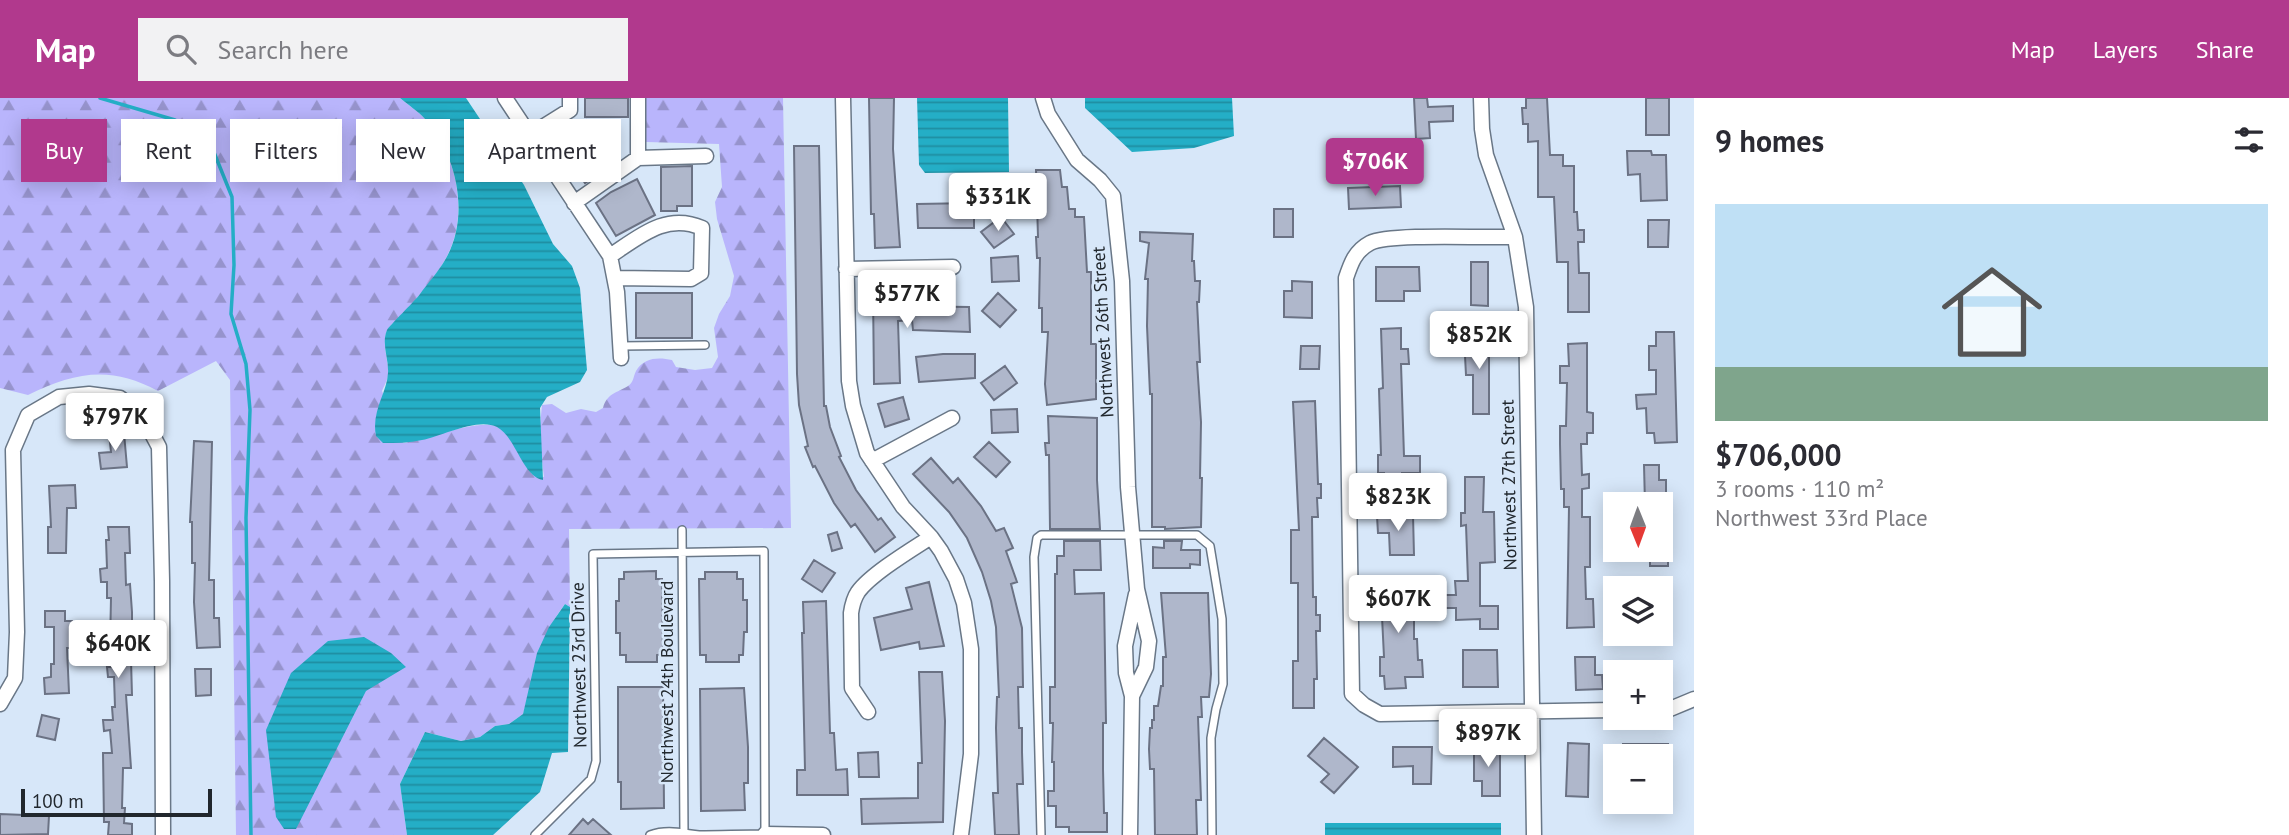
<!DOCTYPE html>
<meta charset="utf-8">
<style>
:root{--surface:#fff;--page:#f2f2f3;--text:#2b2b33;--muted:#7c7c81;--line:#e1e1e2;--accent:#b1398d}
body{margin:0;font-family:"PT Sans",sans-serif;background:var(--page);color:var(--text);height:100vh;display:flex;flex-direction:column;font-size:26px;white-space:nowrap}
*{box-sizing:border-box;margin:0}
p{font-size:23px;color:var(--muted)}
.icon{flex:none;width:38px;height:38px;fill:none;stroke:currentColor;stroke-width:2;stroke-linecap:round;stroke-linejoin:round}
.map{position:relative;flex:1;overflow:hidden}
.side{display:flex;flex-direction:column;background:var(--surface);width:595px}
.side>*{flex:none}
.top-card{position:absolute;left:21px;top:21px;width:665px;height:63px;display:flex;gap:14px}
.needle{width:46px;rotate:179deg}
.buttons{position:absolute;left:1603px;top:394px;display:grid;gap:14px}
.buttons a{display:grid;place-items:center;width:70px;height:70px;border-radius:0px;background:var(--surface);box-shadow:0 4px 18px #0003;font-size:35px}
.scale{position:absolute;left:21px;bottom:18px;width:191px;box-sizing:border-box;padding-left:7px;border:4px solid #21272d;border-top:0;font-size:19px;line-height:24px;white-space:nowrap;color:#21272d;-webkit-text-stroke:5px #d7e7f9;paint-order:stroke}
.price{position:absolute;translate:-50% -60px;padding:0 16px;border-radius:7px;background:#fff;color:#222;font-size:23px;line-height:46px;filter:drop-shadow(0 2px 4px #0008)}
.price::after{content:'';position:absolute;left:50%;top:42px;width:21px;height:16px;margin-left:-10px;background:inherit;clip-path:polygon(0 0,100% 0,50% 100%)}
.price.current{background:var(--accent);color:#fff}
ul{padding:0;list-style:none}
li{display:grid;align-content:center;gap:14px;height:371px;padding:0 21px}
li+li{border-top:2px solid var(--line)}
li span{display:grid;place-items:center;height:217px;border-radius:0px;color:#555}
li>.icon{margin-inline-start:auto}
span .icon{width:126px;height:126px;fill:#fffc;stroke-width:1}
li b{font-size:30px}
h2{display:flex;justify-content:space-between;align-items:center;height:84px;padding:0 21px;font-size:30px}
.pill{padding:0 24px;border-radius:0px;background:var(--surface);box-shadow:0 4px 18px #0003;font-size:24px;line-height:63px}
.pill.current{background:var(--accent);color:#fff}
header{display:flex;align-items:center;gap:42px;box-sizing:border-box;height:98px;padding:0 35px;background:var(--accent);color:#fff}
header strong{font-size:33px}
nav{display:flex;gap:38px;margin-inline-start:auto;font-size:24px}
.search{width:490px;height:63px;background:var(--page);display:flex;align-items:center;gap:18px;box-sizing:border-box;padding:0 24px;border-radius:0px;color:var(--muted);font-size:26px}
main{display:flex;flex:1;min-height:0}
.map>svg:first-child{display:block}
.forest{fill:url(#forest-firs)}
.water{fill:url(#water-rules)}
.lines{fill:none;stroke-linecap:round;stroke-linejoin:round}
.stream{stroke:#24aec6;stroke-width:3.5}
.building{fill:#afb7cb;stroke:#6b7284;stroke-width:2}
.lane-casing{stroke:#697787;stroke-width:10}
.street-casing{stroke:#697787;stroke-width:17}
.lane{stroke:#fff;stroke-width:7}
.street{stroke:#fff;stroke-width:14}
.labels{text-anchor:middle;stroke-width:5;stroke-linejoin:round;paint-order:stroke}
.street-label{font-size:18px;fill:#21272d;stroke:#d7e7f9}
</style>
<header>
<strong>Map</strong>
<div class="search"><svg class="icon" aria-label="search" viewBox="0 0 24 24"><circle cx="10" cy="10" r="6"/><path d="M15 15l6 6"/></svg>Search here</div>
<nav><a>Map</a><a>Layers</a><a>Share</a></nav>
</header>
<main>
<div class="map">
<svg width="1694" height="737" viewBox="0 0 1694 737">
<defs>
<pattern id="forest-firs" width="22" height="20" patternUnits="userSpaceOnUse" patternTransform="scale(1.75)"><rect width="22" height="20" fill="#b9b5fc"/><path d="M5 1l3.5 6h-7zM16 11l3.5 6h-7z" fill="#9693cc"/></pattern>
<pattern id="water-rules" width="6" height="5" patternUnits="userSpaceOnUse" patternTransform="scale(1.75)"><rect width="6" height="5" fill="#24aec6"/><path d="M0 2.5h6" fill="none" stroke="#1f8ea1"/></pattern>
</defs>
<rect width="100%" height="100%" fill="#d7e7f9"/>
<path class="forest" d="M0 0H400C408 7 418 13 425 21 457 57 470 117 446 160 435 180 418 199 403 216 399 221 392 225 388 231 380 245 390 264 388 278 387 283 384 288 382 293L403 345C425 342 483 318 500 330 513 340 523 362 532 376L544 379 539 339 542 307 552 306 566 315 581 311 596 314 603 310C607 295 617 295 628 288 634 284 633 279 636 273 644 259 659 259 672 262L676 269 695 272 712 270 718 259 714 230 719 216 730 198 734 178 717 121 715 104 722 89 719 46 646 44V0H783L791 430 569 431 570 509 565 506C536 544 536 573 523 616L509 626 495 628 480 639 461 643 425 634 400 686 407 737H236L230 282 216 263 158 293C111 267 74 274 28 297L0 290Z"/>
<path class="water" d="M400 0H466L524 87 553 146 572 168 580 190 587 272 580 284 547 299 540 310 543 382C522 378 516 339 497 329 478 319 442 338 422 342 409 345 396 345 383 345L376 338C371 313 387 295 388 275 389 261 381 246 387 232 390 227 414 204 420 196 428 185 438 174 445 162 471 118 457 57 425 21 418 13 408 7 400 0Z
M917 0H1008L1009 74 925 75 919 67Z
M1085 0H1232L1234 38 1194 50 1132 54 1085 10Z
M565 506 570 509 568 654 552 655 540 694 493 737H407L400 686 425 634 461 643 480 639 495 628 509 626 523 616 537 555 549 529Z
M364 539 391 555 406 569 366 593 296 731H284L276 719 266 632 291 575 328 543Z
M1325 725H1501V737H1325Z"/>
<g class="lines">
<path class="stream" d="M100 0 175 22 209 42 232 99 234 167 231 216 246 266 250 312 246 420 251 737"/>
</g>
<path class="building" d="M585 0H628V19H585Z
M869 0H894L893 51 900 149 875 150 874 116H871Z
M1414 0H1427L1428 9 1453 8V23L1429 24 1430 40 1416 41Z
M1526 0H1547L1550 57H1563V68H1574V114H1577L1578 132H1584V144H1578L1579 175H1589V214H1568V164H1557L1554 99H1538V43L1528 44V26H1523L1522 10H1526Z
M1646 0H1669V37H1646Z
M586 22 612 67 585 85 554 39 567 30 569 32Z
M794 48H819L824 308H826L830 329 841 358 839 359 856 392 878 422 881 420 895 439 875 454 855 426 851 429 834 405 815 368 813 369 805 349 808 348 799 307 797 276Z
M1627 53H1651L1652 57H1666L1667 102 1641 103 1640 76 1628 77Z
M692 68V108H677V113H661V69Z
M1036 72H1060L1062 89H1067L1069 111H1075V119H1084L1087 174H1091V246H1096V301L1047 307 1045 286 1048 234H1042V210H1039L1040 160H1037L1036 139H1038Z
M637 81 655 117 616 138 596 105 611 94Z
M1400 88 1401 109 1349 111 1348 90Z
M974 105V130H918L917 106Z
M1274 111H1293V139H1274Z
M1001 119 1014 136 994 150 981 134Z
M1648 122H1669L1668 149H1648Z
M1140 134 1193 136 1192 163H1194L1195 183H1200L1199 204H1197L1200 264H1197L1201 324 1200 380H1202L1201 429 1165 431V429H1152V296H1150L1147 228 1148 181H1145L1149 145 1140 143Z
M1018 158 1019 183 992 184 991 160Z
M1471 164H1488V208L1471 207Z
M1376 169H1419L1420 193H1404V203H1376Z
M1292 183 1312 184V220L1284 219V193H1292Z
M873 193H898V208L969 209 970 234 913 232 912 222 898 223 900 285 874 286Z
M636 195H692V240H636Z
M998 195 1016 212 1000 229 982 213Z
M1401 230V251H1408L1409 266H1401L1404 358H1420V375H1402V394H1384V375H1378V357H1381L1379 291 1383 290 1381 231Z
M1656 234H1674L1677 344 1655 345 1654 335H1647L1646 310 1637 311 1636 297 1656 296V272H1649V248H1656Z
M1489 237V316H1473V277H1466L1464 238Z
M1587 245V314L1593 315V335H1587V346H1581L1582 377 1589 376V390L1582 391V419H1590V469H1585L1586 501H1593L1594 529 1567 530 1569 409H1564V391H1561L1560 346V328H1566L1567 285H1560V268H1569L1568 246Z
M1301 248H1320L1319 271H1300Z
M943 256H975V280L919 284 916 259Z
M1005 268 1017 285 994 302 981 285Z
M903 299 909 321 885 329 878 306Z
M1315 303 1318 386H1321V400H1317L1318 419H1312L1313 499H1316V517H1320V533H1316L1317 581H1314V610H1293V563H1298V485H1291V432H1299L1293 304Z
M1017 311 1018 334 992 335 991 312Z
M1048 318 1097 320V382L1100 431H1050L1049 357H1046L1045 345H1049Z
M124 335 127 369 101 371 99 355 111 354 109 336Z
M194 343 212 344 209 482H214V520H219L220 549 197 550 194 504 195 465H192V424H190Z
M989 344 1010 364 996 379 974 359Z
M931 360 953 385 958 380 981 408 996 433 1004 430 1013 450 1006 453 1017 484 1011 486 1022 530 1023 589H1018L1019 630H1022V654L1023 686H1017L1019 737H995L993 695H998L996 630 997 599H999L996 529 991 503 982 474 967 440 949 414 913 376Z
M1644 367H1659V382H1666V406H1645Z
M1465 379H1484L1483 414H1494L1495 464 1480 465V508H1498V531H1480V521L1456 522V510H1443V497H1456L1455 483H1468L1466 427 1461 428V415H1465Z
M75 387 76 410H67L66 455H48V429H51L49 388Z
M1413 417 1414 457H1390L1389 435H1378L1377 418Z
M108 429H129L130 455H125L126 487 130 486 132 514V524H126V562H131L132 597H126L131 670H123L122 710H125L124 725 132 726V737H108L109 724H104L103 655H112L110 632 104 633 103 622H113L112 609H115L114 579H108L107 569H115L114 549H110L111 500H107V484H101L100 471 107 470 106 442H109Z
M837 434 842 450 832 453 828 437Z
M1064 443H1100L1101 472H1074L1075 496 1104 495 1106 625H1103V671L1104 715H1107V734H1069V729H1056V708H1048V693H1054V664H1052L1053 625H1050V589H1055V476H1057V458H1064Z
M1164 443H1182L1181 452H1200V467L1190 466V470H1153V449L1164 450Z
M1650 452H1668V468H1650Z
M814 462 835 475 822 494 802 481Z
M656 473V481H662L663 556 657 557V564H626V557H620V535H616V503H619V481H624V474Z
M705 474H737V481H743V502H747V534H744L743 557H739V564H706V557H700L699 481H705Z
M1380 478H1406V505H1414V541H1417L1418 562H1422L1423 579H1405L1406 590 1385 591 1384 578H1380V559H1384Z
M929 484 944 548 920 551 919 544 881 552 874 520 912 511 906 490Z
M1161 495H1208L1211 576 1209 599H1201L1202 619H1198L1201 702H1196L1197 737H1155L1154 671H1150L1149 651 1150 630H1152V622H1154V608H1158L1161 588H1163V559H1166Z
M826 503 830 635H834L836 672 847 671 848 697H797V672H805L802 535H804L803 504Z
M45 513H65V523H72L71 550H67L69 595 45 596 44 580 51 579V566H54V529H45Z
M1463 552H1497L1498 589H1463Z
M1575 559H1595V577H1602L1603 591 1576 592Z
M195 571H211V597L196 598Z
M919 574H942L945 623 943 724 862 726 861 701 918 700V665H922Z
M618 589H663L664 710 621 711V684H618Z
M744 590 748 649V685H744L745 712 701 713 700 591Z
M42 617 59 621 55 642 37 638Z
M1324 640 1358 669 1334 695 1321 684 1329 676 1308 658Z
M1568 645 1589 646 1588 699 1566 698Z
M1623 646H1668V658H1623Z
M1474 647 1500 648V698H1482V683H1474Z
M1393 649H1432L1431 686H1413V668L1393 669Z
M878 654 879 679H859L858 655Z
M0 716 49 718 48 736 0 737Z
M583 721 588 726 593 721 611 737H569Z"/>
<g class="lines">
<g class="lane-casing">
<path id="lane" d="M621 248 705 247
M682 432 684 737
M535 737 591 681 596 663 593 456 764 453 765 736
M650 737C667 731 681 735 699 737 720 737 743 736 765 736
M1041 737 1034 459 1037 440 1041 437H1197L1210 448 1222 521 1223 586 1216 611 1211 640 1212 737"/>
</g>
<g class="street-casing">
<path id="street" d="M505 0 610 158 617 194 621 260
M638 0V60
M843 0 849 283 853 308 867 355 903 409 931 439 941 453 956 481 964 505 971 551V656L961 737
M1043 0 1048 16 1077 62 1100 82 1113 98 1122 183 1128 389 1137 491 1149 543 1146 569 1132 598
M1481 0 1482 31 1486 57 1515 139 1526 209 1534 737
M530 37 570 12V0
M574 105 638 60 706 58
M1515 139C1487 140 1389 135 1370 145 1355 153 1351 165 1346 180L1352 596 1364 607 1380 616 1615 612
M610 158C639 139 666 114 702 130L701 175 691 181 615 180
M846 171 953 169
M872 363 952 320
M0 606 15 580 17 534 13 352 28 317 59 299 89 296 120 300 142 317 159 349 162 483 163 737
M1661 611H1670L1694 601
M868 614 852 590 851 515C852 508 854 500 858 494 871 476 911 452 931 439
M765 736 823 737
M1130 737 1132 598 1126 575 1125 548 1136 496"/>
</g>
<use href="#lane" class="lane"/>
<use href="#street" class="street"/>
</g>
<g class="labels">
<g class="street-label">
<text transform="translate(1103 234) rotate(-93)" y="6">Northwest 26th Street</text>
<text transform="translate(1509 387) rotate(-91)" y="6">Northwest 27th Street</text>
<text transform="translate(579 567) rotate(-91)" y="6">Northwest 23rd Drive</text>
<text transform="translate(667 584) rotate(-90)" y="6">Northwest 24th Boulevard</text>
</g>
</g>
</svg>
<div class="buttons">
<a><svg class="needle" viewBox="-14 -14 28 28"><path d="M0-13l5 13h-10z" fill="#e53935"/><path d="M0 13l5-13h-10z" fill="#7c7c81"/></svg></a>
<a><svg class="icon" aria-label="layers" viewBox="0 0 24 24"><path d="M12 4l9 5-9 5-9-5zM3 14l9 5 9-5"/></svg></a>
<a>+</a>
<a>−</a>
</div>
<div class="scale">100 m</div>
<b class="price current" style="left:1375px;top:100px">$706K</b>
<b class="price" style="left:998px;top:135px">$331K</b>
<b class="price" style="left:907px;top:232px">$577K</b>
<b class="price" style="left:1479px;top:273px">$852K</b>
<b class="price" style="left:115px;top:355px">$797K</b>
<b class="price" style="left:1398px;top:435px">$823K</b>
<b class="price" style="left:1398px;top:537px">$607K</b>
<b class="price" style="left:118px;top:582px">$640K</b>
<b class="price" style="left:1488px;top:671px">$897K</b>
<div class="top-card">
<a class="pill current">Buy</a>
<a class="pill">Rent</a>
<a class="pill">Filters</a>
<a class="pill">New</a>
<a class="pill">Apartment</a>
</div>
</div>
<section class="side">
<h2>9 homes<svg class="icon" aria-label="filters" viewBox="0 0 24 24"><path d="M4 7h16M4 17h16"/><circle cx="9" cy="7" r="2"/><circle cx="15" cy="17" r="2"/></svg></h2>
<ul>
<li><span style="background:linear-gradient(#bfe0f5 75%,#7fa58c 0)"><svg class="icon" aria-label="home" viewBox="0 0 24 24"><path d="M3 11l9-7 9 7M6 9v11h12V9"/></svg></span><div><b>$706,000</b><p>3 rooms · 110 m²</p><p>Northwest 33rd Place</p></div></li>
</ul>
</section>
</main>
